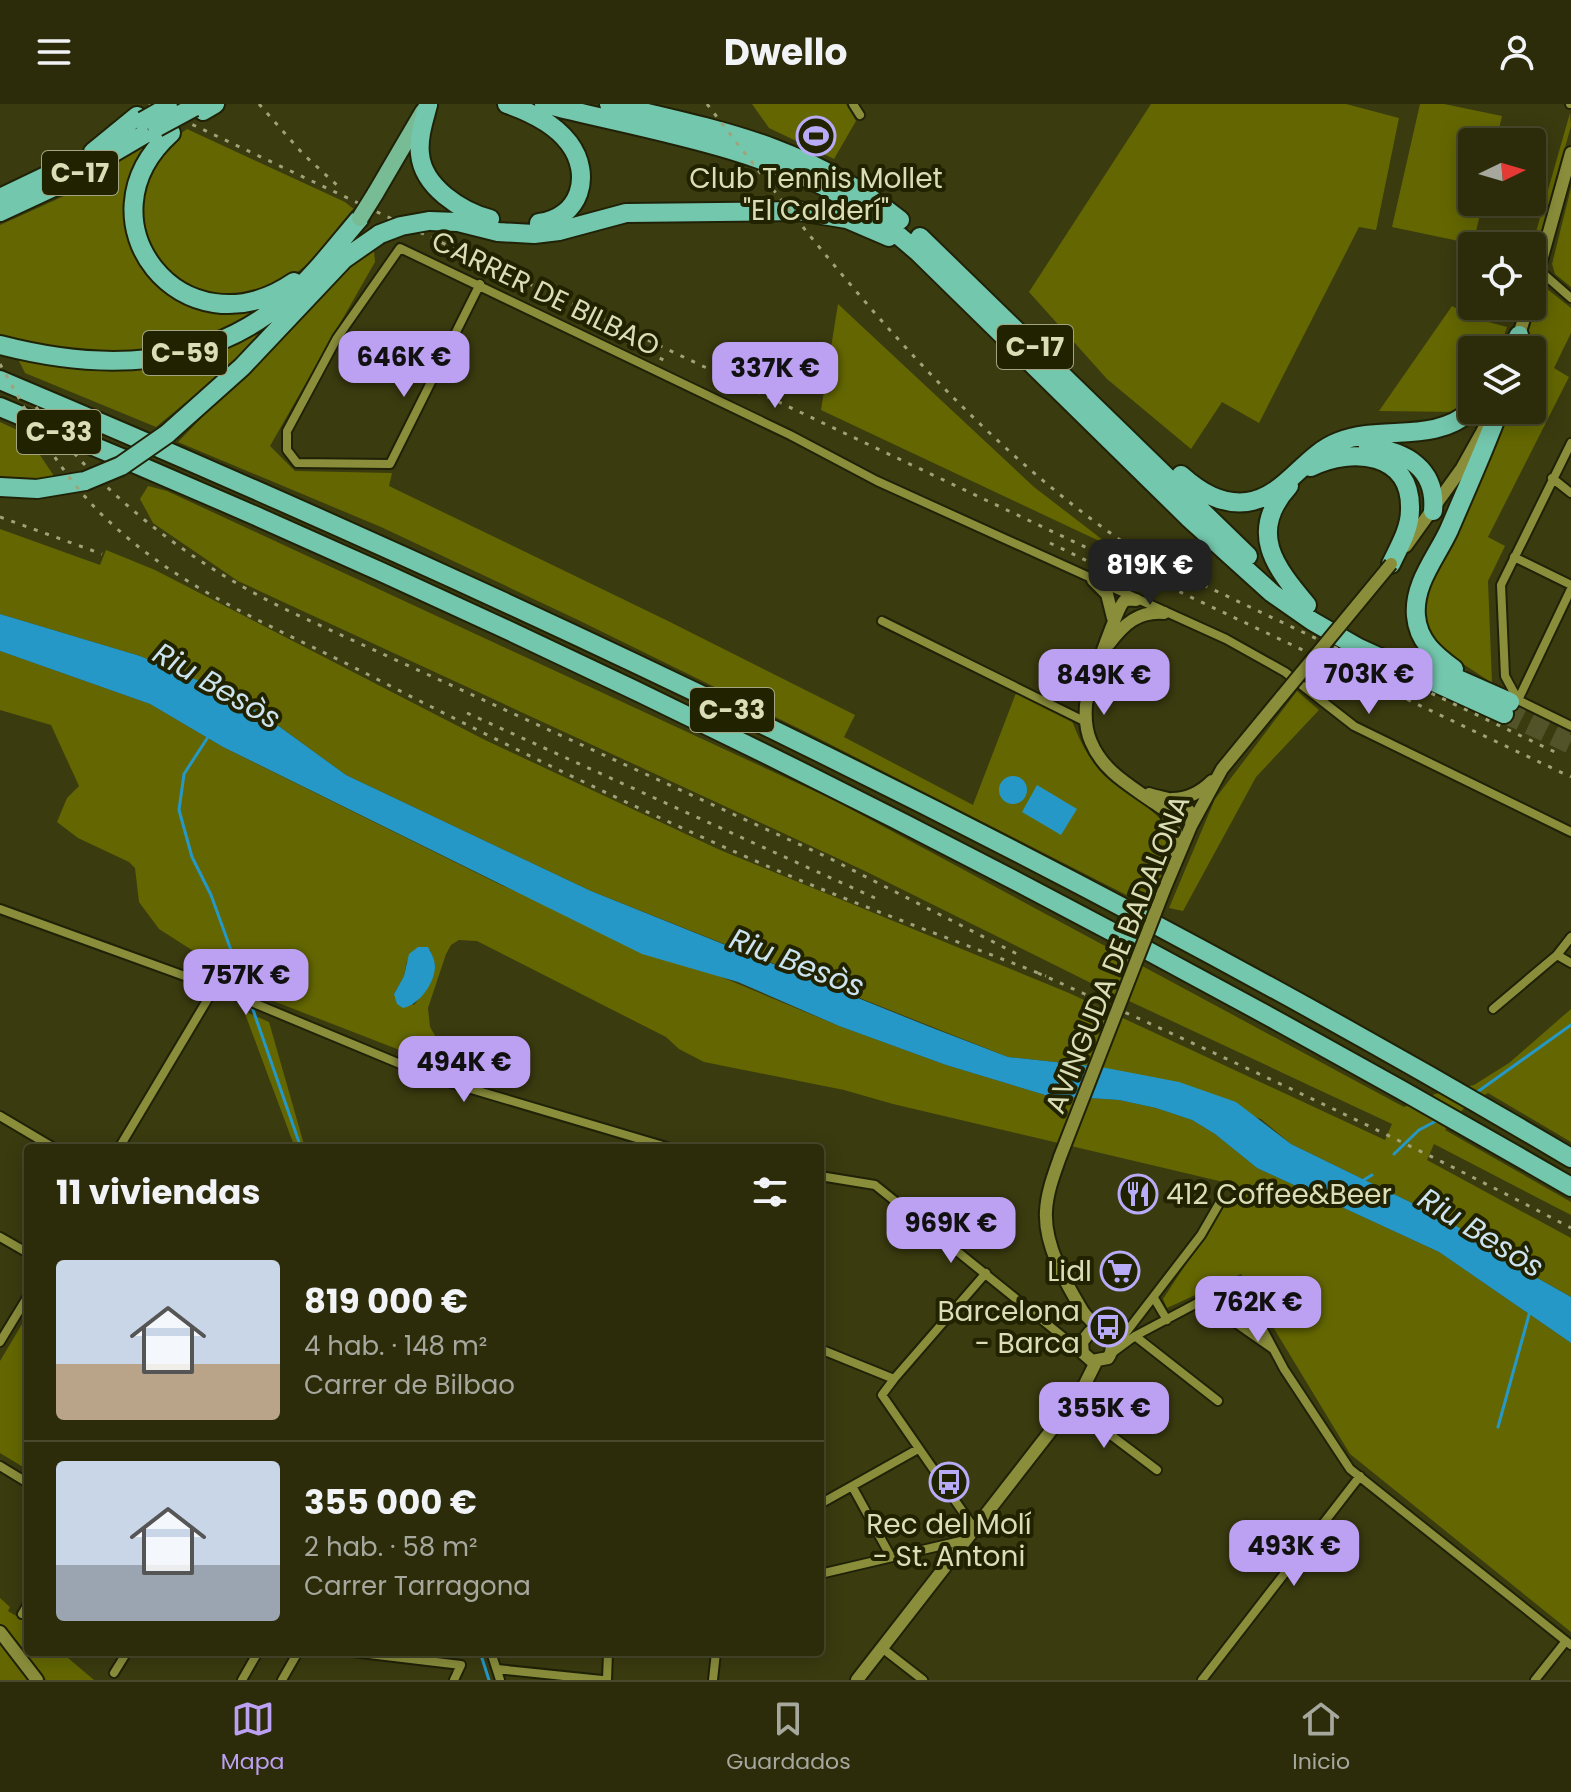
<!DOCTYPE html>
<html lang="es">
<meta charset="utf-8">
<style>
:root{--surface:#2c2c0b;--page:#343414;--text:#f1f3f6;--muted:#a6a79d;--line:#48482c;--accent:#bca0f2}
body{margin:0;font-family:Poppins,sans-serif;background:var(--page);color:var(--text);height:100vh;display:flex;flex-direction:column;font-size:30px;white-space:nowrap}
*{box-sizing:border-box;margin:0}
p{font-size:26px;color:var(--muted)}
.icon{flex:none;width:44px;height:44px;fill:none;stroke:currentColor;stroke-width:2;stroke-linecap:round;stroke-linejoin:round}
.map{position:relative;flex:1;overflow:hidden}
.drawer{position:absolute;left:24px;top:1040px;width:800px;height:512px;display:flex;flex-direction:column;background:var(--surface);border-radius:8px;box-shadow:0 4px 20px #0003,0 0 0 2px var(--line)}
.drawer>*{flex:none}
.needle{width:52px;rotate:85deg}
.fabs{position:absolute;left:1458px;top:24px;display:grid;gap:16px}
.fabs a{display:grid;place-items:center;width:88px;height:88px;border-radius:8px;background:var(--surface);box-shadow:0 4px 20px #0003,0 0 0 2px var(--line);font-size:40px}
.price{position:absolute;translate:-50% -68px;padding:0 18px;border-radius:16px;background:var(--accent);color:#111;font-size:26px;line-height:52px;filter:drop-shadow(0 2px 4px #0008)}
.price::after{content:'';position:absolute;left:50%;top:48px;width:24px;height:18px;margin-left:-12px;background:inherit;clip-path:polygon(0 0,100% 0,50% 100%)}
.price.selected{background:#222;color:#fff}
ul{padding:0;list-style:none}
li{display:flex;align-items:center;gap:24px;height:200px;padding:0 32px}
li+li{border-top:2px solid var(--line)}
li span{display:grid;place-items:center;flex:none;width:224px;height:160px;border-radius:8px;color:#555}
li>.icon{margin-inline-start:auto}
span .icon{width:96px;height:96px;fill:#fffc;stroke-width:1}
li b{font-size:34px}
h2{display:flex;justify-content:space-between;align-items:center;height:96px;padding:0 32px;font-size:34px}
header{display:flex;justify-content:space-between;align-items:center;height:104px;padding:0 32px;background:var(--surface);font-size:36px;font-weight:700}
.tab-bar{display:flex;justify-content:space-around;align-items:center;height:112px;border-top:2px solid var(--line);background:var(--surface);font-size:22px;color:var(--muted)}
.tab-bar a{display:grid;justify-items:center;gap:4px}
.tab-bar .selected{color:var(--accent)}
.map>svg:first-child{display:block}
.green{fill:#646701;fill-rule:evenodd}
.water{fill:#2598c8}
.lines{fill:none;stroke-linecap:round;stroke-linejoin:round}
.stream{stroke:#2598c8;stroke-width:3}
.motorway-tunnel{stroke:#525328;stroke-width:18;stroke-dasharray:18 9;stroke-linecap:butt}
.minor-casing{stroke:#202207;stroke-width:12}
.tertiary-casing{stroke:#202207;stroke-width:16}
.trunk-casing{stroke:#202207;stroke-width:20}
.motorway-casing{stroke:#202207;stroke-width:22}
.minor{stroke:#8a8e3b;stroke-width:8}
.tertiary{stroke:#8a8e3b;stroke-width:12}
.trunk{stroke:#78bc96;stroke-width:16}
.motorway{stroke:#73c7ad;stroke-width:18}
.rail{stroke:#a0a279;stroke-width:3;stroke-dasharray:4 8;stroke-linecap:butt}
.tertiary-bridge-casing{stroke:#202207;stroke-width:16;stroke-linecap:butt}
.trunk-bridge-casing{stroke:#202207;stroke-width:20;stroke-linecap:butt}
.motorway-bridge-casing{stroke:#202207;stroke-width:22;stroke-linecap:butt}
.tertiary-bridge{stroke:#8a8e3b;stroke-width:12}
.trunk-bridge{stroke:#78bc96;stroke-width:16}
.motorway-bridge{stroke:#73c7ad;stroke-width:18}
.labels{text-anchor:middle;stroke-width:8;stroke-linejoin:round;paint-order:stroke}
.shield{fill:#212200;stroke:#a2a57f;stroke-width:2}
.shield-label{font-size:26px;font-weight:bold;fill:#daddb5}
.poi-label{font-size:28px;fill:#daddb5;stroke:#212200}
.street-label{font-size:28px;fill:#daddb5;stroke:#212200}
.water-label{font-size:30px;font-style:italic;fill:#cce3f0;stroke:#212200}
</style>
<header><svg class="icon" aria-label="menu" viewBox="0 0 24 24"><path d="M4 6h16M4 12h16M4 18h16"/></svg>Dwello<svg class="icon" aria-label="person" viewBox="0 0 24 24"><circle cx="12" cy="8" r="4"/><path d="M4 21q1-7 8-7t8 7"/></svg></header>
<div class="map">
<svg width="1571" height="1576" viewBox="0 0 1571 1576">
<rect width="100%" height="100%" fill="#3a3b0f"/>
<path class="green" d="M752 0H846L856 17 834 55 769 24Z
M1151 0H1346L1399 14 1376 126 1359 123 1259 319 1222 298 1191 345 1107 275 1029 188Z
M1420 0H1444L1502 12 1496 38H1472V98H1483L1473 140 1392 123Z
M1570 9 1571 22 1539 136 1534 135Z
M187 25 345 98 355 106C329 137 300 177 259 189 251 191 242 190 234 190 225 191 212 193 204 190 126 162 123 70 187 25Z
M149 38C108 99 123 183 199 203 212 207 229 211 242 209 254 207 266 199 277 195L238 221 198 238 134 249 62 246 0 234V121L73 88Z
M1571 84V183L1555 170 1552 160Z
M374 147 375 158 270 342 295 367 392 369 389 382 666 516 855 611 844 633 973 701 1016 589 1072 617C1079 635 1087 651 1099 666 1121 692 1174 707 1171 744 1169 760 1154 787 1148 802L806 628 576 515 381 423 178 338 361 149Z
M1546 184 1571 204V229L1554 264 1569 273 1488 433 1505 442 1488 477 1492 579 1442 546 1427 525 1424 501 1432 471 1504 306H1532V246H1523L1540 189Z
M838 200 1034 383 1112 443 821 306Z
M1452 202 1474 214 1507 223 1499 246H1472V295L1457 308 1379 307Z
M286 204 232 260 156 323 25 269 17 253C79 263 145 275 206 250 234 238 260 219 286 204Z
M0 318 26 330 58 378 0 374Z
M148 382 167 387 834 696 1404 1003 1435 990 1474 981 1509 959 1571 905V1038L1488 989 1465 1003 1445 1026 1571 1098V1111L1434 1040 1427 1056 1571 1134V1193L1518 1163 1449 1117 1291 1040 1261 1015 1101 963 1008 953 591 787 346 671 262 610 226 589 140 552 0 510V425L100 461 106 446 155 466 485 636 720 746 1069 889 1385 1036 1392 1020 1097 882 865 767 238 477 153 419 140 395Z
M0 547 150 600 223 643 501 781 839 922 946 961 1045 991 1119 996 1156 1004 1192 1016 1215 1030 1257 1064 1439 1148 1571 1239V1528L1350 1350 1241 1170 1167 1204 1163 1195 1235 1085 1219 1077 893 1000 844 986 704 958 679 945 666 933 477 837 459 836 451 841 446 850 428 904 430 923 440 940 480 963 509 984 415 952 232 881 216 871 198 850 159 825 139 798 135 764 129 758 78 734 57 718 67 694 79 682 51 621 0 606ZM430 846 435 860 430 880 414 901 394 890 404 872 407 857Z
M1297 587 1319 606 1256 673 1183 807 1169 804 1215 695Z
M244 907 269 918 305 1044H295Z
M28 1210V1366L0 1349V1257Z
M0 1494 10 1503 8 1507 28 1519V1548H61L94 1576H46L0 1520Z
M0 1536 30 1576H0Z"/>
<path class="water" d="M0 510 140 552 197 576 262 610 346 671 591 787 930 923 1008 953 1101 963 1179 978 1236 998 1291 1040 1449 1117 1518 1163 1571 1193V1239L1439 1148 1257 1064 1215 1030 1192 1016 1156 1004 1119 996 1045 991 946 961 839 922 738 878 642 850 223 643 150 600 0 547Z
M999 686a14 14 0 1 1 28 0a14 14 0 1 1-28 0Z
M1037 681 1077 705 1061 731 1022 708Z
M418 843H428C431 849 435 855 435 862 435 879 419 901 403 904L397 900 394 890 404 872 409 850Z"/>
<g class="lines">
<path class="stream" d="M208 633 184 670 179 706 192 753 211 791 248 893
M251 900 301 1044
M1473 991 1571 921
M1394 1050 1419 1026 1438 1016
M1362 1077 1372 1071
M1498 1323 1530 1207
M480 1548 489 1576"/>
<path class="motorway-tunnel" d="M1510 598 1571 627
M1504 610 1571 641"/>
<g class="minor-casing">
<path id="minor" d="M853 0 860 11
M1570 0H1571
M1537 170 1539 166 1571 194
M480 180 390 360 297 359 287 346V327L337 234 400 144 790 331 877 377 1226 535 1285 568 1354 622 1571 728
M1552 374 1571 389
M1514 453 1571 481
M882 517 1086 618
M1518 596 1505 572 1501 481 1571 339
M1518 596 1571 485
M1518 596 1571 622
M0 805 215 883 434 974 670 1044
M1557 851 1571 859
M1493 905 1557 851 1571 833
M0 1012 54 1044
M119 1044 215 883
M820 1072 875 1081 1067 1236 1081 1244
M0 1133 28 1149
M1154 1194 1167 1216
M1201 1199 1210 1201 1273 1245
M1135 1232 1218 1297
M1121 1235 1201 1131 1220 1098
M0 1238 28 1192
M820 1245 894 1275 882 1291 974 1424
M1112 1249 1135 1232 1218 1188H1234L1251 1203 1284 1265 1350 1365 1571 1541
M894 1275 986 1169
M1071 1301 1157 1366
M0 1362 28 1379
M852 1382 891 1453
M820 1400 918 1345
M820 1470 965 1436
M22 1510 28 1500
M882 1544 923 1576
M352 1548 461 1561 454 1576
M491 1548 500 1576
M497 1565 602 1576
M114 1569 127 1548
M242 1576 258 1548
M282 1576 298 1548
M607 1576 608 1548
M713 1576 716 1548
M1202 1576 1360 1372
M1535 1576 1566 1537"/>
</g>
<g class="tertiary-casing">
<path id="tertiary" d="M1532 189 1571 49
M1517 237 1528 202
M1406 442 1462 364 1486 321
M1093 476 1107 490 1113 514
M1136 496C1132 496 1127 495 1124 497 1118 500 1087 590 1086 601 1085 614 1086 627 1091 638 1103 667 1129 681 1153 698 1167 707 1179 720 1197 710
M1109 540C1124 520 1138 507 1164 509
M1149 690C1167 696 1189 695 1193 717
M1172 695C1189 695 1201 688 1212 677
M1166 709 1176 729V748
M1164 786 1191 722 1222 665 1282 592
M1060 1053C1054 1070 1047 1088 1046 1107 1044 1140 1065 1178 1082 1206 1091 1223 1123 1232 1108 1254L1092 1257 1083 1249 1082 1238 1090 1228H1103
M0 1528 37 1576
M857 1576 1081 1288 1096 1258"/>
</g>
<g class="trunk-casing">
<path id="trunk" d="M375 90 423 8"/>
</g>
<g class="motorway-casing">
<path id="motorway" d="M507 0C530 8 554 19 569 39 593 71 580 114 539 119
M544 0C643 25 751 41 841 91 870 107 895 128 919 149L1189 414 1272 489 1312 517 1359 544 1504 610
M609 0C722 27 806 41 900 116
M428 1C424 16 418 34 420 50 423 83 461 107 490 115
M203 7 215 0
M171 29C74 116 183 254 294 178
M93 48 137 12
M0 94 75 58
M0 108 58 81 157 23
M429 117 458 118 498 128 534 130 559 127 626 109 799 107 847 115 889 133
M920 133 1248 452
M0 241C100 267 203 267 286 196 314 172 336 142 360 114
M1511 246 1519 231
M0 276C539 503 1068 756 1571 1054
M0 303C541 526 1065 789 1571 1083
M167 330 242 263 344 155 380 130
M1368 343C1406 347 1437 365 1433 407
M1311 363C1352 343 1412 348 1410 406 1410 425 1399 443 1391 460
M1181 371C1200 388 1221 401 1247 398 1285 393 1304 351 1338 338 1383 320 1433 341 1472 306
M1289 382C1247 428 1275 463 1307 501
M0 383 37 385 85 377
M1433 564 1510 598
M1454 565C1435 551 1418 537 1416 512 1413 480 1436 454 1449 426 1466 386 1484 347 1499 306"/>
</g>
<use href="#minor" class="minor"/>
<use href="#tertiary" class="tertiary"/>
<use href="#trunk" class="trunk"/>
<use href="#motorway" class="motorway"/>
<path class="rail" d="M149 0 1571 673
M259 0 303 50 339 83
M707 0C848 184 993 369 1199 486
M573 213 670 259
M0 260C32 318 64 378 114 422 186 488 279 525 365 569 511 644 658 716 809 780 887 812 967 841 1046 872
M36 303C104 394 191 460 293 509L827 753 1019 851
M0 413 102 450
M1050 439 1104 465
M1193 476 1557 649
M467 609 875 794
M1038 869C1218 950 1397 1032 1571 1124"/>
<g class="tertiary-bridge-casing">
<path id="tertiary-bridge" d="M1282 592 1391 460
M1060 1053 1164 786"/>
</g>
<g class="trunk-bridge-casing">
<path id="trunk-bridge" d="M360 114 375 90"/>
</g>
<g class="motorway-bridge-casing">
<path id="motorway-bridge" d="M143 17 168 3
M157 23 194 3
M380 130 401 122 429 117
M85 377 121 362 167 330"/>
</g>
<use href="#tertiary-bridge" class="tertiary-bridge"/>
<use href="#trunk-bridge" class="trunk-bridge"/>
<use href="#motorway-bridge" class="motorway-bridge"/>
</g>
<defs>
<g id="stadium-ring" transform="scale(2)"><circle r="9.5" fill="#212200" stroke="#b8abf7" stroke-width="1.5"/><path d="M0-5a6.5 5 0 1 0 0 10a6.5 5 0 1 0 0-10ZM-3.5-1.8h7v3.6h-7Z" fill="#b8abf7"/></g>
<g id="restaurant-ring" transform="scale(2)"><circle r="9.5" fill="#212200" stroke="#b8abf7" stroke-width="1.5"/><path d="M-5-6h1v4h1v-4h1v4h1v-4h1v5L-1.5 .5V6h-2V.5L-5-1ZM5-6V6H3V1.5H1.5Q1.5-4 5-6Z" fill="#b8abf7"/></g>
<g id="supermarket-ring" transform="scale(2)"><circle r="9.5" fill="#212200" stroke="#b8abf7" stroke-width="1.5"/><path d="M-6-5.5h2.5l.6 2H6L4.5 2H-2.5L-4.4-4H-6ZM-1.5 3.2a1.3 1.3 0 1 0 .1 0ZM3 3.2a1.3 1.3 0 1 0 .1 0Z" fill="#b8abf7"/></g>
<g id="bus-ring" transform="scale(2)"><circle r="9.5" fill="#212200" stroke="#b8abf7" stroke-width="1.5"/><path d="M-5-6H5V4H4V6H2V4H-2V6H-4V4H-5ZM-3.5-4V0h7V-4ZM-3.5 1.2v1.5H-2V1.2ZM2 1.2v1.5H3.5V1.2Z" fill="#b8abf7"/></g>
</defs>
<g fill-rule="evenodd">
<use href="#stadium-ring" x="816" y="32"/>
<use href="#restaurant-ring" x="1138" y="1090"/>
<use href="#supermarket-ring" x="1120" y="1167"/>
<use href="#bus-ring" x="1108" y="1223"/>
<use href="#bus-ring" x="949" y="1378"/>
</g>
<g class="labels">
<g class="shield">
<rect x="42" y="47" width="76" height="44" rx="6"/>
<rect x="997" y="221" width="76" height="44" rx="6"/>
<rect x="143" y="227" width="84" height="44" rx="6"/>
<rect x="17" y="306" width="84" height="44" rx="6"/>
<rect x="690" y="584" width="84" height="44" rx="6"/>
</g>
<g class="shield-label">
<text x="80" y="78">C-17</text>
<text x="1035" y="252">C-17</text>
<text x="185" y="258">C-59</text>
<text x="59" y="337">C-33</text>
<text x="732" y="615">C-33</text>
</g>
<g class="poi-label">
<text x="816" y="84">Club Tennis Mollet<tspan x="816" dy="32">"El Calderí"</tspan></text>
<text x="1166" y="1100" text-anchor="start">412 Coffee&amp;Beer</text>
<text x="1092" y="1177" text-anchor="end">Lidl</text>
<text x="1080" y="1217" text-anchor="end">Barcelona<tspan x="1080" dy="32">- Barca</tspan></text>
<text x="949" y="1430">Rec del Molí<tspan x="949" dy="32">- St. Antoni</tspan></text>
</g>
<g class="street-label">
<text transform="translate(546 189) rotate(26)" y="10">CARRER DE BILBAO</text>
<text transform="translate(1117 850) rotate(-68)" y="10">AVINGUDA DE BADALONA</text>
</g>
<g class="water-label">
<text transform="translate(217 582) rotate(30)" y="10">Riu Besòs</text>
<text transform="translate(797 859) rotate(21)" y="10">Riu Besòs</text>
<text transform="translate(1481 1129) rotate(32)" y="10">Riu Besòs</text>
</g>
</g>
</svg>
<div class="fabs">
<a><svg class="needle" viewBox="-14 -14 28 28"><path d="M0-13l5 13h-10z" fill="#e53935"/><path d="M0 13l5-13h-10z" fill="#a6a79d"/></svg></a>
<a><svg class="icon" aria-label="locate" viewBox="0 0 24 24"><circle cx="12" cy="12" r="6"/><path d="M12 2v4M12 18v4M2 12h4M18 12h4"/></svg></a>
<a><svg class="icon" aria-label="layers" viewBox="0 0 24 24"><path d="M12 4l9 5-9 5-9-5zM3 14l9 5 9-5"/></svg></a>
</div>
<b class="price" style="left:404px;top:295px">646K €</b>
<b class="price" style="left:775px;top:306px">337K €</b>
<b class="price selected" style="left:1150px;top:503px">819K €</b>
<b class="price" style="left:1369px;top:612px">703K €</b>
<b class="price" style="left:1104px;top:613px">849K €</b>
<b class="price" style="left:246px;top:913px">757K €</b>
<b class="price" style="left:464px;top:1000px">494K €</b>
<b class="price" style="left:951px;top:1161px">969K €</b>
<b class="price" style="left:1258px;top:1240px">762K €</b>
<b class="price" style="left:1104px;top:1346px">355K €</b>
<b class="price" style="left:1294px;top:1484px">493K €</b>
<section class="drawer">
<h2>11 viviendas<svg class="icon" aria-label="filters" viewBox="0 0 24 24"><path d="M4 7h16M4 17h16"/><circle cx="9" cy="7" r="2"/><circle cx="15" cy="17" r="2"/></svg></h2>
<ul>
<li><span style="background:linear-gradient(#c9d6e8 65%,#b9a48a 0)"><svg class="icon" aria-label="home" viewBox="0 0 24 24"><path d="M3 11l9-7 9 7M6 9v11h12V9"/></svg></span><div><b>819 000 €</b><p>4 hab. · 148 m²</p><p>Carrer de Bilbao</p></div></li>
<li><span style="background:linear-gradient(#c9d6e8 65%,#9aa5b1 0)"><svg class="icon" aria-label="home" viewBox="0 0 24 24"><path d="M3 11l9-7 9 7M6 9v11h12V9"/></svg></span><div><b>355 000 €</b><p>2 hab. · 58 m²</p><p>Carrer Tarragona</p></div></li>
</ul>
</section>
</div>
<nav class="tab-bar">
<a class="selected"><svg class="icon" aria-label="map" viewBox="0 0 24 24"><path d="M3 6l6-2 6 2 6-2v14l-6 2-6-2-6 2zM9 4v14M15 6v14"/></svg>Mapa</a>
<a><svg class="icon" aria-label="saved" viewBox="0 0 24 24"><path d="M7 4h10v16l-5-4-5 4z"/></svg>Guardados</a>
<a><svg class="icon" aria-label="home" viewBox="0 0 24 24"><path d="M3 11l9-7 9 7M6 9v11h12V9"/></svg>Inicio</a>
</nav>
